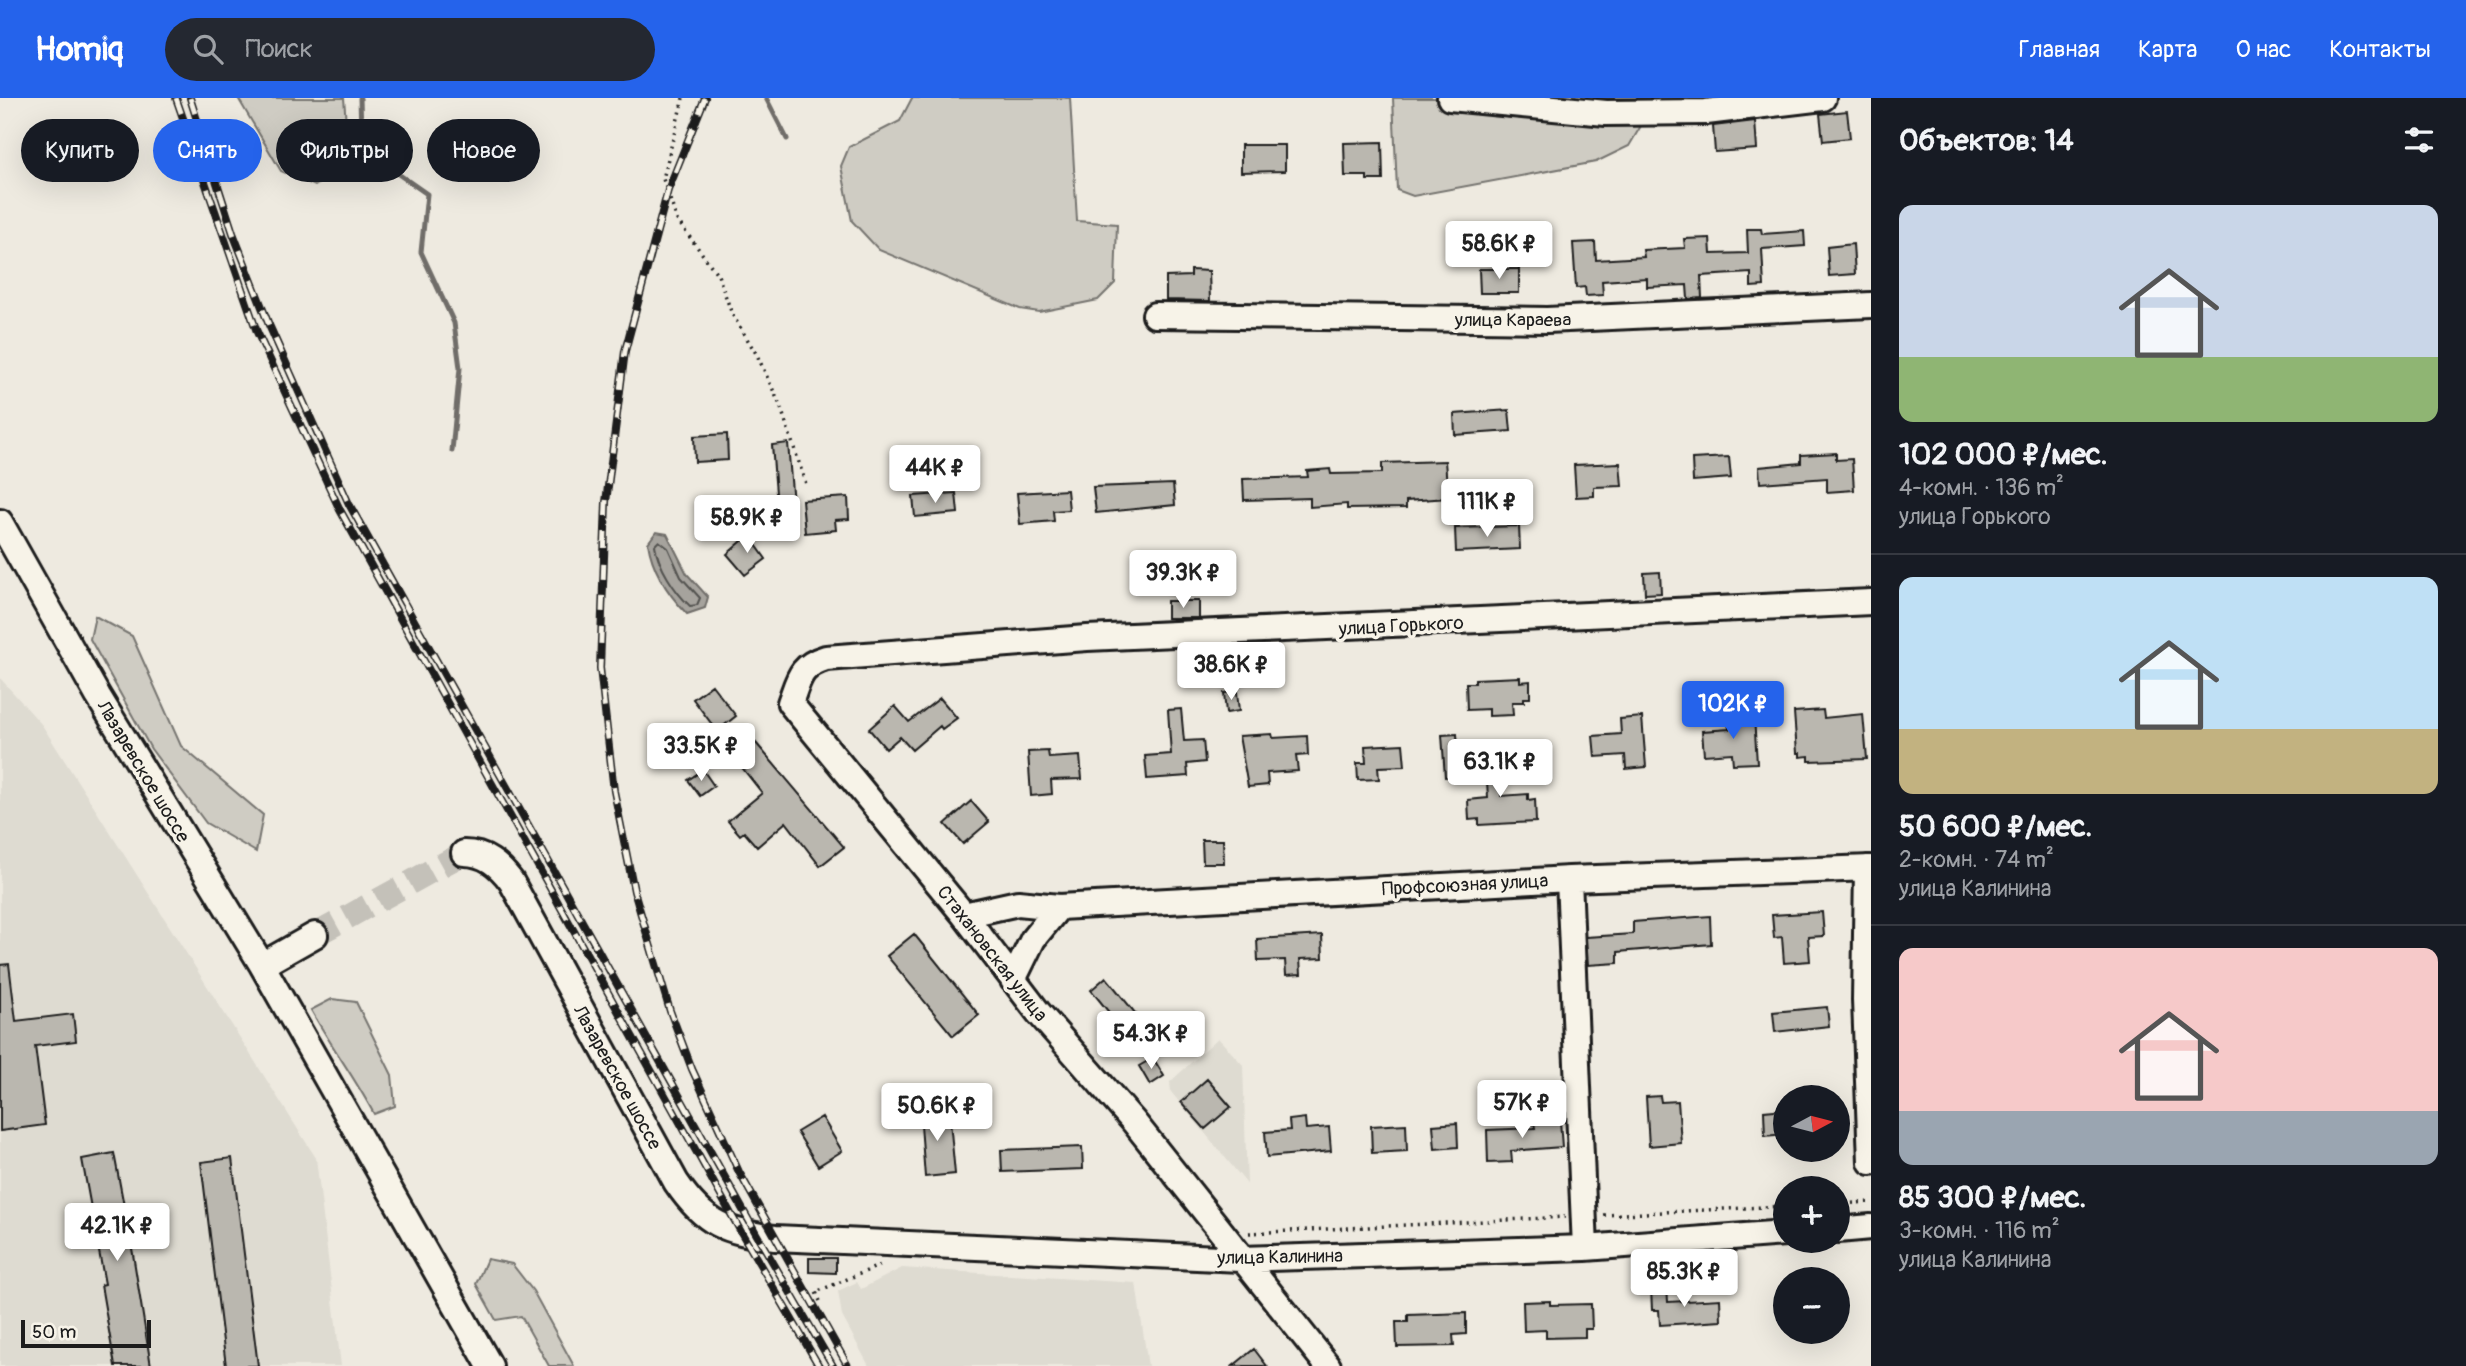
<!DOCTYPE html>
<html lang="ru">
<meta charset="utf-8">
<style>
:root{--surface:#171b24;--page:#242831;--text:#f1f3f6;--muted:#9ea1a6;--line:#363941;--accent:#2563eb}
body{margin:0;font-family:Pangolin,sans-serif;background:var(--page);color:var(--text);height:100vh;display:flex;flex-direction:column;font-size:26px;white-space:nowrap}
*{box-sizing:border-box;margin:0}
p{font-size:23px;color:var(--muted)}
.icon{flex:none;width:38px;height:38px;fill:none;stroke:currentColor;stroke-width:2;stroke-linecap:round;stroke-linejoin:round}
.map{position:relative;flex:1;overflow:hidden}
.side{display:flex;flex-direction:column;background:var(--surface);width:595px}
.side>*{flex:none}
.top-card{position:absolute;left:21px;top:21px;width:665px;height:63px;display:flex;gap:14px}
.needle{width:46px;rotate:83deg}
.controls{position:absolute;left:1773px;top:987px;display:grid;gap:14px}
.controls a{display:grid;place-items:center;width:77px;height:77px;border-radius:50%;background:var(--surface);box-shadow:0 7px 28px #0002;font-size:35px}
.scale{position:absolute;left:21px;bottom:18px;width:130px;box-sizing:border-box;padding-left:7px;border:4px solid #1c1c1c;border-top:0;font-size:19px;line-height:24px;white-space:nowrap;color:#1c1c1c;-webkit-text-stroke:5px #f7f3e8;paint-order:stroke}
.price{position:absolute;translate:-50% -60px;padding:0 16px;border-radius:7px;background:#fff;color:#222;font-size:23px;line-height:46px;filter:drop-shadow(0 2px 4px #0008)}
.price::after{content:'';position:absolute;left:50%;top:42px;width:21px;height:16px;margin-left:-10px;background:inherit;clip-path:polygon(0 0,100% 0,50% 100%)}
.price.on{background:var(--accent);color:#fff}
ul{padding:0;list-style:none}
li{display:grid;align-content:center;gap:14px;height:371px;padding:0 28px}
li+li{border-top:2px solid var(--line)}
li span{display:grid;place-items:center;height:217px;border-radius:14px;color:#555}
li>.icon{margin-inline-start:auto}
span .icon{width:126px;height:126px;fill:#fffc;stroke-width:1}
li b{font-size:30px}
h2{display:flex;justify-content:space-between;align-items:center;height:84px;padding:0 28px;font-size:30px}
.tag{padding:0 24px;border-radius:32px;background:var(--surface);box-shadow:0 7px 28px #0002;font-size:24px;line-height:63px}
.tag.on{background:var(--accent);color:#fff}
header{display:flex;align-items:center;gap:42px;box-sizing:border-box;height:98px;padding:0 35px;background:var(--accent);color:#fff}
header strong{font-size:33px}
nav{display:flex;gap:38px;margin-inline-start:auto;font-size:24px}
.search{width:490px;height:63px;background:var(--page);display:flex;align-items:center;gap:18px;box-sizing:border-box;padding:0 24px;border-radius:38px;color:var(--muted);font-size:26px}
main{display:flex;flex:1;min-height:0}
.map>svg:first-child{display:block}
.built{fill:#dedbd1}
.green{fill:#cfccc3;stroke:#767470;stroke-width:2}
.water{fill:#a6a39d;stroke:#6f6d69;stroke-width:2}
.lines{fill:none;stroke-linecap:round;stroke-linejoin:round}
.shore{stroke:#535250;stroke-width:2}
.stream{stroke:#6f6d69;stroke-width:5}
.building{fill:#bab7af;stroke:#1c1c1c;stroke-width:2}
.minor-tunnel{stroke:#c4c1b9;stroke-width:24;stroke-dasharray:24 12;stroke-linecap:butt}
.minor-casing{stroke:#1c1c1c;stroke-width:30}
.path{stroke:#1c1c1c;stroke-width:3.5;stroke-dasharray:2 5;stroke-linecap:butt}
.minor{stroke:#f7f3e8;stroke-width:24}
.rail-casing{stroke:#1c1c1c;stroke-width:8}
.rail{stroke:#f7f3e8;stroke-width:5;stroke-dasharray:16;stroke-linecap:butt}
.labels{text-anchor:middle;stroke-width:7;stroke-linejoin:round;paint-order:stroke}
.street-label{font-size:19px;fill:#1c1c1c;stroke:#f7f3e8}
</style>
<header>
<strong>Homiq</strong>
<div class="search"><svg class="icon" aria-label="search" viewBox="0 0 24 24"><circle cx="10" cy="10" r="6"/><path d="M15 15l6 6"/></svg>Поиск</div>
<nav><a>Главная</a><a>Карта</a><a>О нас</a><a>Контакты</a></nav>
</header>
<main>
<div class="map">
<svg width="1871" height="1268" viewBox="0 0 1871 1268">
<rect width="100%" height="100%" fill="#eeeae0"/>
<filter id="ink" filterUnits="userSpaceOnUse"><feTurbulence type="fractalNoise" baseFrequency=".0143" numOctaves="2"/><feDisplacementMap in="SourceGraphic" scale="14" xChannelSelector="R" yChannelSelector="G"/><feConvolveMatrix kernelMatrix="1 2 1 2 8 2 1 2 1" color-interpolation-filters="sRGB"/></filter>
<g filter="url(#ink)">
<path class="built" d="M0 580 42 627 316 1060 341 1268H0Z
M1218 940 1243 967 1247 1086 1171 994 1170 984Z
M902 1170 1136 1185 1148 1268H869L842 1218 838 1193 857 1184 861 1191Z"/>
<path class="green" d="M238 0H344C347 36 351 68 315 88L281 73Z
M912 0H1070L1077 123 1117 126 1115 185 1098 202 1039 214 1020 211 879 152 852 123 841 68 849 49 900 23Z
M1393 0H1657V1L1629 48 1596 64 1413 98 1397 92Z
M95 518 132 538 181 648 263 717 256 754 206 725 151 651 90 541Z
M332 901 356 904 392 977 395 1008 374 1016C355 980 331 948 311 912Z
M487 1161 512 1166 533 1193 574 1268H549L521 1218 496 1222 476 1186Z"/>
<path class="water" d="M656 434 667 436 687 476 708 499 705 510 687 516C669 497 652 472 648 445Z"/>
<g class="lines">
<path class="shore" d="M659 443 668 450 681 479 700 500 697 507 690 508C674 493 658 468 655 447Z"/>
<path class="stream" d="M360 0 361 34 381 64 427 96 421 154 454 225 460 270 452 353
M766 0 787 41"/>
</g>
<path class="building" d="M1847 13 1850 40 1823 43 1820 16Z
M1755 23 1757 51 1715 54 1713 28Z
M1382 44 1383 82H1367V78H1345L1344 45Z
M1241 47H1285V73L1241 74Z
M1747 131H1761L1762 136 1804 133 1805 148 1762 151 1764 188 1751 189V175L1701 178 1702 200 1688 201 1687 187 1647 189V180L1602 183 1603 197 1586 198 1585 189 1576 190 1573 145 1595 144 1596 162 1644 159 1643 152 1685 150 1684 141 1710 140 1711 156 1748 155Z
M1853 146 1855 176 1829 178 1827 149Z
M1479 171H1519V195H1480Z
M1191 172 1209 173 1210 203 1166 202V179L1191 178Z
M1509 312 1511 333 1455 337 1454 316Z
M727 336 728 362 695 364 694 338Z
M788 345 793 406 777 407 772 347Z
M1836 355V362L1852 361 1854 392 1827 394V380L1760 385 1759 369 1801 365V357Z
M1729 359 1731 380 1693 383 1692 361Z
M1445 363 1448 400 1406 403V410L1347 411V406L1310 409V400L1244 402 1243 381 1308 379 1307 373 1330 371 1331 376 1382 375V365Z
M1620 365 1622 388 1594 389V398L1576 399 1574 367Z
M1173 386 1175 407 1096 415 1093 389Z
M1067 392 1069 412 1053 413 1054 423 1020 426 1017 395Z
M956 395 958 415 915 419 913 398Z
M848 399 849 421 835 422 836 432 805 435 802 402Z
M1519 428 1520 451 1456 454 1455 430Z
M749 437 766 461 745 477 727 456Z
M1660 474 1661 495 1645 496 1644 475Z
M1167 503H1199V520H1167Z
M1520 579V584L1530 583V600H1524V604H1512L1513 617 1489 618V611L1467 612 1466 585H1475V581Z
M712 587 736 618 717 633 693 601Z
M1237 594 1239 613 1226 615 1224 595Z
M940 600 957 620 942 631 940 628 912 652 900 639 886 651 869 631 895 608 909 624Z
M1181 611 1184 643 1203 642 1205 664 1187 666 1188 678 1147 681 1145 658 1171 656 1168 612Z
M1823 612 1824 620 1863 616 1867 661 1809 663V658L1800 659V655H1797L1794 614Z
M1642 619 1646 669 1626 671 1625 657 1595 659 1593 638 1621 636 1620 621Z
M1754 619 1757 665 1733 666 1732 655 1704 657 1702 633 1729 631 1728 621Z
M1272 636 1273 640 1307 638 1308 657 1296 658 1298 673 1267 675 1268 687 1248 689 1239 638Z
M1457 636 1460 678 1445 679 1442 637Z
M756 645 844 749 820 768 786 724 757 749 744 734 740 737 728 723 762 695 736 662Z
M1403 646 1405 668 1378 669 1379 681 1358 682 1357 665H1366L1365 648Z
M1499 647 1501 698 1528 696V702L1535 701 1536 724 1479 727V721L1469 722 1468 702 1488 700 1485 648Z
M1048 653 1049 660 1080 658 1082 681 1051 682 1052 696 1031 698 1028 654Z
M703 672 714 688 700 698 688 682Z
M971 703 989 724 963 746 945 726Z
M1202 742H1223L1224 765H1203Z
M1822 814 1824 838 1808 839 1810 863 1784 865 1782 839 1774 840 1772 817Z
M1710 818 1711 846 1618 854V865L1588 867 1586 839 1633 836V824Z
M914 836 979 917 953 938 887 858Z
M1322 837 1323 860 1300 861 1301 876 1286 877 1285 862 1258 863 1257 841Z
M9 866 16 923 73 916 76 943 35 948 45 1027 0 1033V867Z
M1106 879 1140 921 1124 933 1091 892Z
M1827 909 1829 928 1775 934 1773 914Z
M1153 960 1164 978 1150 987 1139 968Z
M1207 981 1231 1009 1205 1031 1181 1004Z
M1660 998 1661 1004 1678 1003 1681 1045 1649 1048 1646 999Z
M1785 1011V1036L1765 1038 1764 1013Z
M949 1012 955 1076 925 1079 920 1014Z
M822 1019 842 1053 818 1068 797 1034Z
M1305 1020 1306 1031 1329 1029 1331 1053 1267 1059 1265 1034 1290 1032 1289 1022Z
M1560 1023 1562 1049 1511 1053 1512 1064 1488 1065 1487 1032 1535 1030 1534 1025Z
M1457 1025 1458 1049 1435 1051 1433 1027Z
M1406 1026 1407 1053 1372 1055 1371 1028Z
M1082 1049 1083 1071 1002 1074 1001 1052Z
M114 1055 133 1156 151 1268H115L101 1187 105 1186 82 1061Z
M232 1060 258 1268H226L201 1064Z
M809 1160H836V1175L809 1174Z
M1667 1189 1668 1204 1720 1201 1721 1223 1660 1227 1659 1212H1652L1651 1190Z
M1550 1203V1207L1591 1206 1592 1231H1585V1239L1546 1240V1232L1524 1233 1523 1204Z
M1466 1215V1236L1453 1237 1454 1248 1397 1249 1396 1224H1408V1217Z
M1254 1251 1267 1268H1233Z"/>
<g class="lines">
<path class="minor-tunnel" d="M315 837 464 755"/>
<g class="minor-casing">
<path id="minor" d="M1450 0 1606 15 1706 14 1823 0
M1155 217 1547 222 1871 207
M0 424 98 598 262 867 490 1268
M464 755C485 755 499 767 511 783L676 1084C705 1127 725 1133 775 1140L1241 1161 1585 1150 1785 1135
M1867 770 1865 902 1871 1064
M1569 781 1585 1150
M964 817 1018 805 1059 809 1569 781 1871 770
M262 867 315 837
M1013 882 1033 841 1059 809
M1838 1132 1871 1129
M1328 1268 1134 1024 1038 914 964 817 790 605C799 581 799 568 826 560L1087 540 1871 504"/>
</g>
<path class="path" d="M683 0 663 81 677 122 718 177 732 216 757 257 780 307 806 386
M1838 1106 1871 1104
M1604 1117 1785 1108
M1249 1135 1565 1119
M820 1203 816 1194 881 1167"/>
<use href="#minor" class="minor"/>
<g class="rail-casing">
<path id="rail" d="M176 0 257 234 340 412 741 1134 819 1268
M190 0 233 135 269 227 349 406 757 1137 833 1268
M705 0 668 92 625 253 606 404 600 570 614 693 634 793 670 913 692 971 739 1074 848 1268"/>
</g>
<use href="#rail" class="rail"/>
</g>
</g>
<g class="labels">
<g class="street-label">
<text x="1513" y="228">улица Караева</text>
<text transform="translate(1401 527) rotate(-3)" y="7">улица Горького</text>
<text transform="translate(144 673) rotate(59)" y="7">Лазаревское шоссе</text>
<text transform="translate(1465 786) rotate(-3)" y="7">Профсоюзная улица</text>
<text transform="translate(993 855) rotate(52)" y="7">Стахановская улица</text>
<text transform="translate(618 979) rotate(61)" y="7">Лазаревское шоссе</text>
<text transform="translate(1280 1158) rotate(-1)" y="7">улица Калинина</text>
</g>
</g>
</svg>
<div class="controls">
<a><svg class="needle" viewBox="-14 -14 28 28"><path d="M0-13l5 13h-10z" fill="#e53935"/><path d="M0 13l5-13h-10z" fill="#9ea1a6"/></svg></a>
<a>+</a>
<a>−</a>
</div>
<div class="scale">50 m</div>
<b class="price" style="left:1499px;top:183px">58.6K ₽</b>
<b class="price" style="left:935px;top:407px">44K ₽</b>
<b class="price" style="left:1487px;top:441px">111K ₽</b>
<b class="price" style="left:747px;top:457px">58.9K ₽</b>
<b class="price" style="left:1183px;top:512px">39.3K ₽</b>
<b class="price" style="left:1231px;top:604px">38.6K ₽</b>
<b class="price on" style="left:1733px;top:643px">102K ₽</b>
<b class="price" style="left:701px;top:685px">33.5K ₽</b>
<b class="price" style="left:1500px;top:701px">63.1K ₽</b>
<b class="price" style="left:1151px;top:973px">54.3K ₽</b>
<b class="price" style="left:1522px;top:1042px">57K ₽</b>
<b class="price" style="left:937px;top:1045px">50.6K ₽</b>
<b class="price" style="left:117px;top:1165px">42.1K ₽</b>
<b class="price" style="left:1684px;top:1211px">85.3K ₽</b>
<div class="top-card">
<a class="tag">Купить</a>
<a class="tag on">Снять</a>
<a class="tag">Фильтры</a>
<a class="tag">Новое</a>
</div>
</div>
<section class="side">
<h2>Объектов: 14<svg class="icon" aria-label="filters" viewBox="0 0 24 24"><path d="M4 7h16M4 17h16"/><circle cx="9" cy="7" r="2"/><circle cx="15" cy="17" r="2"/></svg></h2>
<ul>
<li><span style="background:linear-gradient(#c9d6e8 70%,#8fb573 0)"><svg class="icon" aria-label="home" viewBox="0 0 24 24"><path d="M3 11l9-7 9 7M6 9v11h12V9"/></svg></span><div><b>102 000 ₽/мес.</b><p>4-комн. · 136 m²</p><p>улица Горького</p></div></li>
<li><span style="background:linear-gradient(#bfe0f5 70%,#c2b280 0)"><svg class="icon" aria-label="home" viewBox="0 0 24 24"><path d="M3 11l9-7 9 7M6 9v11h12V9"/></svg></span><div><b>50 600 ₽/мес.</b><p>2-комн. · 74 m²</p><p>улица Калинина</p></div></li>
<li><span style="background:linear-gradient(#f6c9c9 75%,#9aa5b1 0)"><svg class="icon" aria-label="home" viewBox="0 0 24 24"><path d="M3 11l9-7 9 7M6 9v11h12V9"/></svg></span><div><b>85 300 ₽/мес.</b><p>3-комн. · 116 m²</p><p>улица Калинина</p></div></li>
</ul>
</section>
</main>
